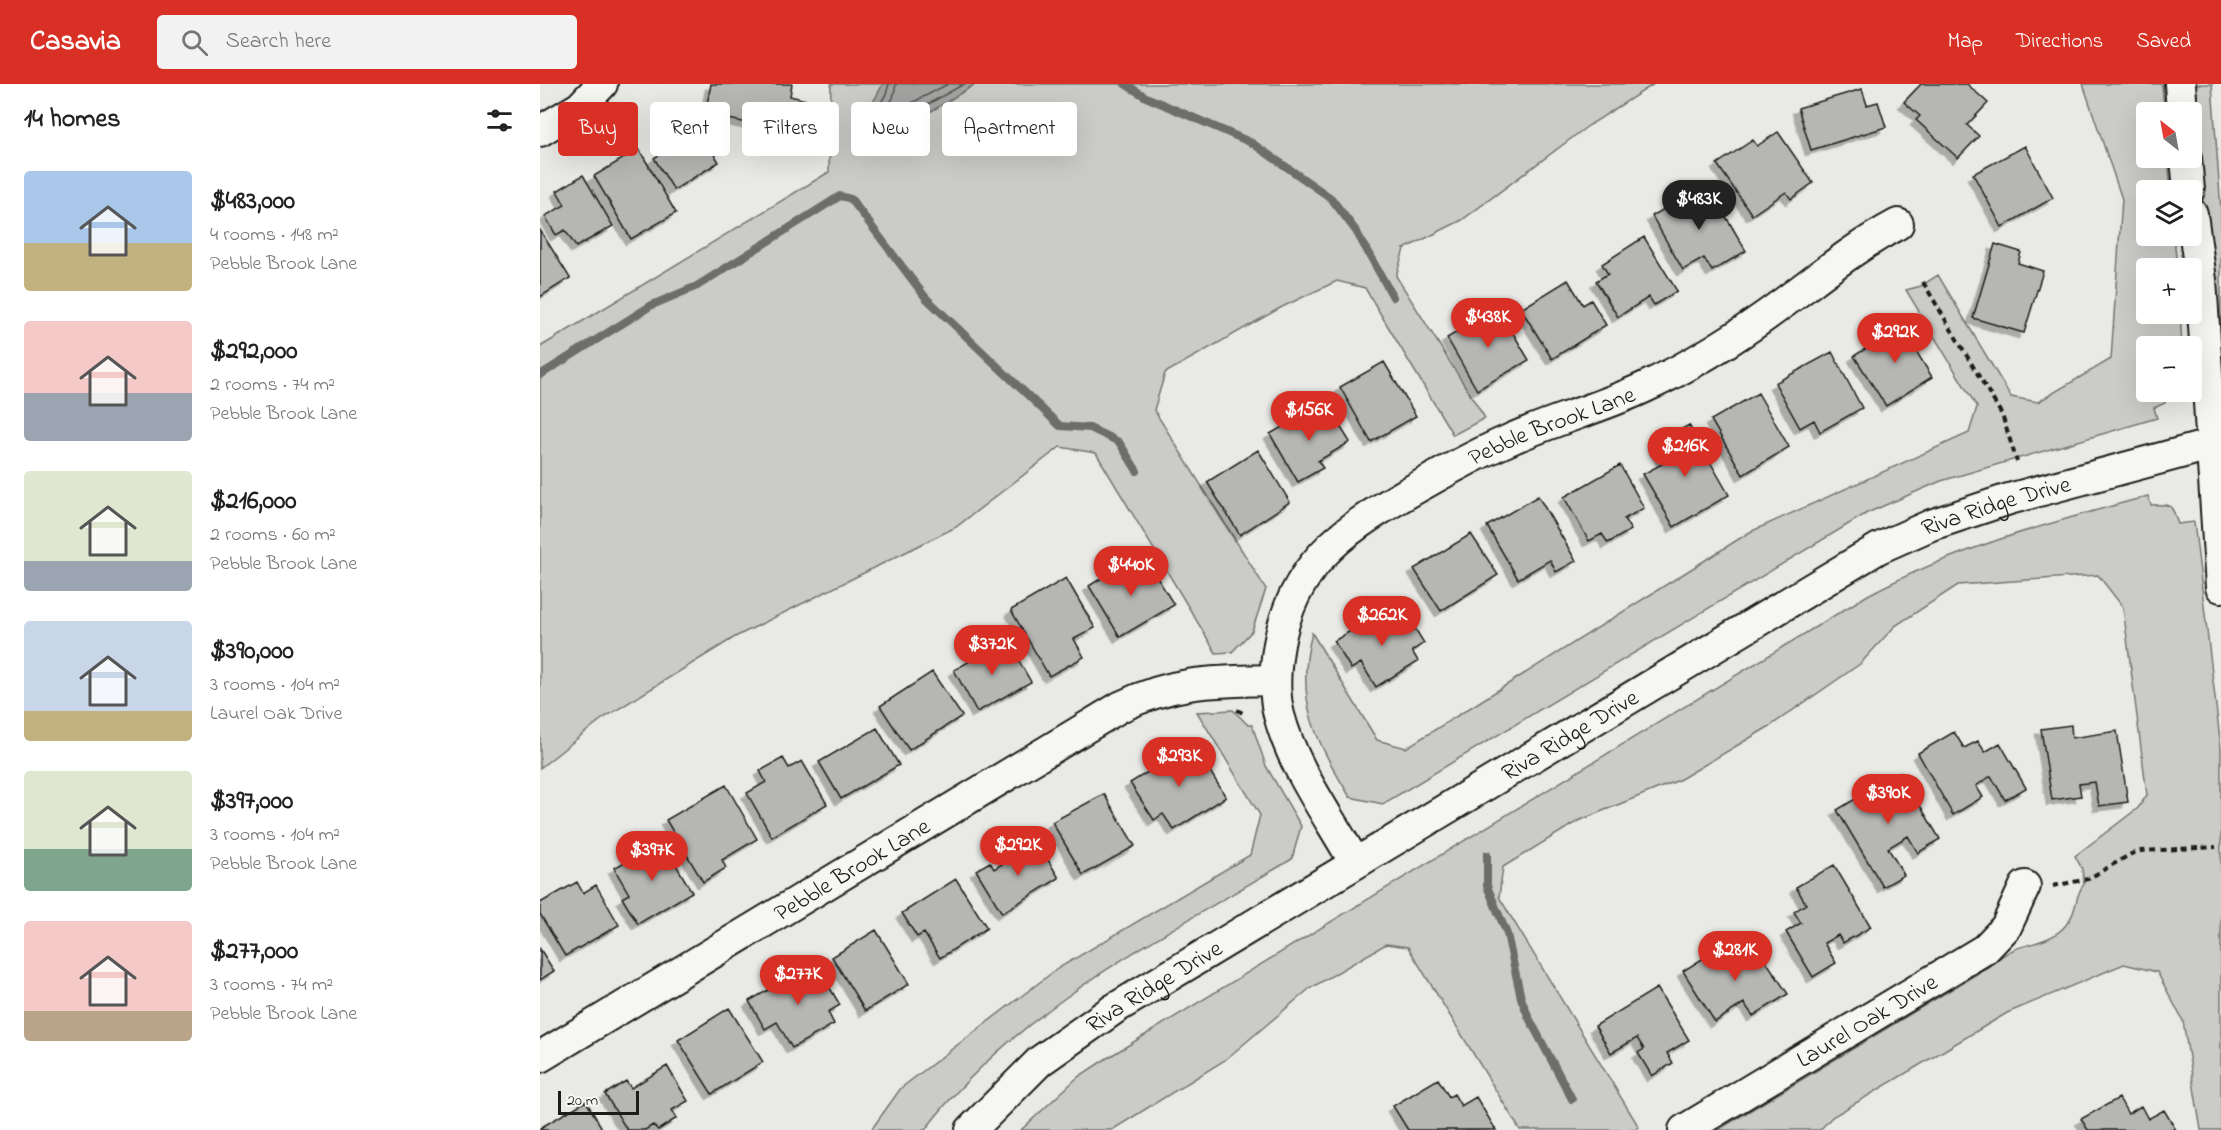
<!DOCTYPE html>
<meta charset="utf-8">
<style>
:root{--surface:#fff;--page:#f2f2f2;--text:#222;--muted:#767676;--accent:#d93025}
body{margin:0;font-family:"Indie Flower",sans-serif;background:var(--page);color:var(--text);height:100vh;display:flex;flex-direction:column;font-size:22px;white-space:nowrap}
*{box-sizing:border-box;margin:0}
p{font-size:20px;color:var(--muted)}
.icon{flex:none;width:33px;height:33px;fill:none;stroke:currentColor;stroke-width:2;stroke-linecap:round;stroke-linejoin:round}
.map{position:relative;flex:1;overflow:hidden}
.side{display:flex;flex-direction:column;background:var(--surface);width:540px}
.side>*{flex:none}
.hud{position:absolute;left:18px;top:18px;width:570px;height:54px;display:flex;gap:12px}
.needle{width:39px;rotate:329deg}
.buttons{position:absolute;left:1596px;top:18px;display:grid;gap:12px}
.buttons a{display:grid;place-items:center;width:66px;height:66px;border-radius:6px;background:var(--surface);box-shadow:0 6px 24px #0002;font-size:30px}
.scale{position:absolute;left:18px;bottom:15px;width:81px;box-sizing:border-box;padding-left:6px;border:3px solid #1c1c1c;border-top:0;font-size:16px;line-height:21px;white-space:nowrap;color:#1c1c1c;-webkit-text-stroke:4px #f6f6f2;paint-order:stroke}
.price{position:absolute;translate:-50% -51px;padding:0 14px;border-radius:21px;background:var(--accent);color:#fff;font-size:20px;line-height:39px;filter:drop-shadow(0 2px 3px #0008)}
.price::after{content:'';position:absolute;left:50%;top:36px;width:18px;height:14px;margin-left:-9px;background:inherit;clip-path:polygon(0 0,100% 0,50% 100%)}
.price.on{background:#222;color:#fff}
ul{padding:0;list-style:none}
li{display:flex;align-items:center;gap:18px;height:150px;padding:0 24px}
li span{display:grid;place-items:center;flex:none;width:168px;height:120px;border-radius:6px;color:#555}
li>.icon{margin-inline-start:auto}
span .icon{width:72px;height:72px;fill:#fffc;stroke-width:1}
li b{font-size:26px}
h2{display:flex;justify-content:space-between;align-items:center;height:72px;padding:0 24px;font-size:26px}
.pill{padding:0 21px;border-radius:6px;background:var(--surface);box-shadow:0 6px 24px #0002;font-size:21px;line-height:54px}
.pill.on{background:var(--accent);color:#fff}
header{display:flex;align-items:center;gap:36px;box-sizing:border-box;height:84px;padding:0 30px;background:var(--accent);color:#fff}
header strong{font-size:28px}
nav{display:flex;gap:33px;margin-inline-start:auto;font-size:21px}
.search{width:420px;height:54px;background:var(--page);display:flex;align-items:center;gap:15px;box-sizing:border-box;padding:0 21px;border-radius:6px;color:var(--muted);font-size:22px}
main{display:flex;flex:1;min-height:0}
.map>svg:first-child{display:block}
.green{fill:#cbcbc7;stroke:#747472;stroke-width:1.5}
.water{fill:#a3a3a1;stroke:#6d6d6c;stroke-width:1.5}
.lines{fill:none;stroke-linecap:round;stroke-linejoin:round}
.shore{stroke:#525251;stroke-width:1.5}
.stream{stroke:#6d6d6c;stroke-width:8}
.building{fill:#b6b6b3;stroke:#1c1c1c;stroke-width:1.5;filter:url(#shadow)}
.minor-casing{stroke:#1c1c1c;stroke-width:34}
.path{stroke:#1c1c1c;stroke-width:4;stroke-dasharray:6 4.5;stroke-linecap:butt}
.minor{stroke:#f6f6f2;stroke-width:30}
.labels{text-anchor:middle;stroke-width:4.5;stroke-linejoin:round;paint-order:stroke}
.street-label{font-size:24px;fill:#1c1c1c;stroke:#f6f6f2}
</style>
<header>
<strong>Casavia</strong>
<div class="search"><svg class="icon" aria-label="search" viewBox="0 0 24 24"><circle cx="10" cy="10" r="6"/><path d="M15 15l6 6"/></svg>Search here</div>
<nav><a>Map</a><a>Directions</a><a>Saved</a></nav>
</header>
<main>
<section class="side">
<h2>14 homes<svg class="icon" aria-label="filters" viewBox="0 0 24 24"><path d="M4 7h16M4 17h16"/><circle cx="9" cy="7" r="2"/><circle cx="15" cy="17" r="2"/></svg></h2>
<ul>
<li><span style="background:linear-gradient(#a9c7e8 60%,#c2b280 0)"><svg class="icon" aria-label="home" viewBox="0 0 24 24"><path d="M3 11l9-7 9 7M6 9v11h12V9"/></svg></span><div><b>$483,000</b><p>4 rooms · 148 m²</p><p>Pebble Brook Lane</p></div></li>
<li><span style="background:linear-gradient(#f6c9c9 60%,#9aa5b1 0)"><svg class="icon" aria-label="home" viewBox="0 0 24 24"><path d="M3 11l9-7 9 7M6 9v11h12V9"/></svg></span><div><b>$292,000</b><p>2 rooms · 74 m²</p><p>Pebble Brook Lane</p></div></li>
<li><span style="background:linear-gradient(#dfe7d0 75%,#9aa5b1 0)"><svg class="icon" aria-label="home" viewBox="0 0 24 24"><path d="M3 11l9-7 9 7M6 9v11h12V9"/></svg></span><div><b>$216,000</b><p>2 rooms · 60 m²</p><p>Pebble Brook Lane</p></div></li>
<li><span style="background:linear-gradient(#c9d6e8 75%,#c2b280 0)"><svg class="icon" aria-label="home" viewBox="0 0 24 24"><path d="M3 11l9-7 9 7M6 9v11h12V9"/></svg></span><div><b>$390,000</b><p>3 rooms · 104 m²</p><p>Laurel Oak Drive</p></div></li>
<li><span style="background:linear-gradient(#dfe7d0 65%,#7fa58c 0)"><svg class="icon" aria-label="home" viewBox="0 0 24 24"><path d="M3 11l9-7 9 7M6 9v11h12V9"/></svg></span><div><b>$397,000</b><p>3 rooms · 104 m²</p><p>Pebble Brook Lane</p></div></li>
<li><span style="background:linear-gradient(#f6c9c9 75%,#b9a48a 0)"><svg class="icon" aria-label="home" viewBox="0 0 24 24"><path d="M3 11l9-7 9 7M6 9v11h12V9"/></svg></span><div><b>$277,000</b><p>3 rooms · 74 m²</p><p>Pebble Brook Lane</p></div></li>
</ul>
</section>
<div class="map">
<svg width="1681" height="1046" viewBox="0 0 1681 1046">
<defs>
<filter id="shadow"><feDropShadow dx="-5.5" dy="5.5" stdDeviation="0" flood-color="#0004"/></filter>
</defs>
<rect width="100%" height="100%" fill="#e9e9e5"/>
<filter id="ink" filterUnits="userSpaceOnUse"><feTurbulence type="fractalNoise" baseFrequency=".0167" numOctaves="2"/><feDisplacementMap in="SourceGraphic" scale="12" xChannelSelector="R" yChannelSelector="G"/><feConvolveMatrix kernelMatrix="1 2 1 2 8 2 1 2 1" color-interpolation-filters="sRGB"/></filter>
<g filter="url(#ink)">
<path class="green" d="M291 0H1114L1048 42 922 136 864 165 856 192 945 334 913 351 825 204 797 197 742 223 625 289 614 326 726 505 712 547 692 568 676 569 556 369 520 363 416 443 195 553 62 635 0 684V263L289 88Z
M1543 0H1622L1624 28H1606V74H1628L1631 106H1606V152H1634L1637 184H1606V230H1640L1642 262H1606V308H1628L1625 319 1614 324 1617 334 1401 397 1327 429 843 720 810 713C776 657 754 616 772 549L837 656 866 664 1210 448 1429 349 1437 323 1366 206 1381 202 1398 191 1471 313 1498 318 1571 275 1582 115Z
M1655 0H1672L1681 127V296L1673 260Z
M1608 412 1611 421C1633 420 1631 420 1638 440L1654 438 1681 664V1046H1661L1643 937 1617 888 1584 880 1467 929 1292 1033 1280 1046H1178L1447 884C1456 877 1464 869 1475 865 1493 858 1511 858 1525 842 1538 828 1534 812 1544 800L1542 785 1535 772 1598 724 1607 711 1583 523 1558 491 1418 501 1355 542 1320 580 1230 642 1139 696 1038 737 963 783 959 813 1099 1043 1095 1046H980L868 863 846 860 769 905 685 976 572 1046H481L538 993 564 976 1328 511C1418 463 1510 439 1608 412Z
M693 626 708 641H712L726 682 761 742 752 775C622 853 478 923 385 1046H331L361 1004 517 885 710 771 720 731 657 628Z"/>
<path class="water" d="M343 0H436C408 16 362 51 330 48L326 31Z"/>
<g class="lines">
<path class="shore" d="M349 0 346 10 333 32 337 42 356 38 424 0
M356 0 353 14 343 30 345 33 408 0"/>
<path class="stream" d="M585 0 606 13 712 59 791 114 816 147 853 213
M0 291 112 221 157 202 300 112 311 115 386 214 520 342 550 344 579 358 597 387
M947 771V802L967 850 981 914 989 934 1032 1015"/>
</g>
<path class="building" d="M171 0H252L250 12 266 16 259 50 165 30Z
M1381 0H1427L1448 19 1427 41 1439 52 1418 74 1376 36 1380 32 1364 18Z
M1322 5 1327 21 1338 18 1346 43 1271 66 1258 24Z
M151 32 179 78 134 106 114 74 135 61 126 47Z
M1238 48 1273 99 1251 115 1246 108 1212 131 1177 80 1213 56 1217 62Z
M1485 62 1513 114 1462 143 1433 90Z
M99 65 136 129 91 155 54 92Z
M43 91 73 142 36 163 25 146 16 151 5 132 25 121 17 107Z
M1167 100 1206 167 1172 187 1164 174 1143 186 1112 132Z
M0 146 30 194 0 213Z
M1104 153 1137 207 1114 221 1109 213 1078 233 1056 197 1068 190 1062 180Z
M1455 160 1481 168 1478 179 1503 187 1484 249 1433 234Z
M1028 196 1043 221 1051 216 1066 241 1012 275 981 225Z
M958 224 989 276 937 306 907 254Z
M1369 237 1385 262 1376 267 1392 293 1346 322 1314 272Z
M1292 268 1322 324 1280 348 1274 336 1260 344 1235 299Z
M844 278 876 332 831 358 800 303Z
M1218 309 1249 363 1203 391 1171 336Z
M788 323 810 358 778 377 783 384 758 398 730 350 773 325 776 331Z
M1149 341 1189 411 1134 443 1103 390 1124 379 1114 361Z
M718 366 750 418 700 451 667 398Z
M1080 381 1104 424 1084 435 1091 446 1068 459 1062 450 1049 457 1024 413Z
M998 412 1036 477 1016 488 1010 476 978 495 947 442Z
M931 450 958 491 901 527 874 485Z
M590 476 597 488 609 480 634 521 580 553 549 502Z
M526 494 555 544 534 555 544 573 509 592 471 526Z
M863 525 884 559 872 567 878 577 836 603 821 579 811 585 794 557 825 538 829 546Z
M467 556 491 598 437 628 414 586Z
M392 588 422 632 369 666 340 622Z
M1531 641 1532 654 1577 647 1588 718 1559 722 1555 698 1539 700 1541 712 1512 716 1501 645Z
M337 644 359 681 301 715 279 678Z
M1414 648 1424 664 1438 657 1445 668 1460 659 1486 704 1465 716 1451 692 1436 702 1443 713 1413 731 1378 669Z
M653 660 686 713 634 746 623 730 614 736 590 699Z
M243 674 249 684 262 677 287 720 232 753 207 709 226 698 220 687Z
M1360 688 1400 755 1378 769 1368 752 1348 764 1364 791 1343 803 1297 726Z
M186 701 217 755 182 776 186 784 163 798 126 736Z
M564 710 595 762 543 791 512 738Z
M122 757 152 808 98 840 82 814 89 810 74 784Z
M497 758 519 794 462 829 436 786 450 778 454 785Z
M1294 781 1331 843 1303 859 1298 851 1284 859 1296 879 1273 893 1246 848 1261 839 1254 828 1266 820 1256 803Z
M416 795 447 844 400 874 384 849 377 853 362 829Z
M37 798 43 809 56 801 79 841 25 872 0 830V819Z
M336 846 369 900 325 927 292 873Z
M1202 859 1211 874 1220 868 1248 910 1213 932 1204 919 1175 938 1143 887 1178 865 1182 871Z
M0 865 14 887 0 896Z
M275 879 300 921 288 928 294 940 252 964 237 938 225 945 209 917Z
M1117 904 1149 956 1127 969 1133 979 1112 992 1098 969 1104 965 1097 954 1071 969 1055 942Z
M189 924 223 978 172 1010 138 956Z
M127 982 148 1017 132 1026 137 1034 118 1046 113 1041 105 1046H87L65 1010 86 997 91 1004Z
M898 995 909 1013 914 1010 921 1022 936 1013 956 1046H868L853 1022Z
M1579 1014 1588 1030 1601 1022 1608 1035 1624 1026 1636 1046H1548L1541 1035Z
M46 1017 63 1046H0V1044Z"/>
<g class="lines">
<g class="minor-casing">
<g id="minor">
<path d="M1640 0 1642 28"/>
<path d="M0 47 40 23 62 0"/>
<path d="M1646 74 1649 106"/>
<path d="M1652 130 1661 196 1681 503"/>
<path id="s1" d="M815 779C788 731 753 684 739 631 733 608 735 583 739 560 753 483 800 448 864 411 899 391 934 371 971 355 1014 336 1060 324 1103 304 1153 281 1202 250 1246 217 1285 188 1315 163 1358 140"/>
<path id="s2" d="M0 973 580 623C635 596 676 597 735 596"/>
<path id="s3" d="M431 1046 500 977 574 925 1339 464 1391 441 1469 415 1681 358"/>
<path id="s4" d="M1144 1046 1445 865 1466 843 1485 802"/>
</g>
</g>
<path class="path" d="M1383 198 1462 331 1477 378
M697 626 705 630
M1513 802 1548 795 1591 770 1601 767 1676 763"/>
<use href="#minor" class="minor"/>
</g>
</g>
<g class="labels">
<g class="street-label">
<text dy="8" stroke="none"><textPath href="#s1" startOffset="604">Pebble Brook Lane</textPath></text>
<text dy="8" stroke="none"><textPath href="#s3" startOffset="1206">Riva Ridge Drive</textPath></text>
<text dy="8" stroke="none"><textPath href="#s3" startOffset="720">Riva Ridge Drive</textPath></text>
<text dy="8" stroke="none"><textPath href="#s2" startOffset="364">Pebble Brook Lane</textPath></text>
<text dy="8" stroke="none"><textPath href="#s3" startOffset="234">Riva Ridge Drive</textPath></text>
<text dy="8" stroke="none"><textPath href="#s4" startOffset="213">Laurel Oak Drive</textPath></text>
</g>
</g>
</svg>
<div class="buttons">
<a><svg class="needle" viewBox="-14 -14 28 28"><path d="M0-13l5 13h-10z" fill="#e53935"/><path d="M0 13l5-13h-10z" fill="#767676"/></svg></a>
<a><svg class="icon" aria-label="layers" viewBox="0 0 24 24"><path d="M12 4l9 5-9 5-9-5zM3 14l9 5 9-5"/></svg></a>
<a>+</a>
<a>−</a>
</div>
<div class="scale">20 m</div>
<b class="price on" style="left:1159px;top:147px">$483K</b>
<b class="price" style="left:948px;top:265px">$438K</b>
<b class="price" style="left:1355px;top:280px">$292K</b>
<b class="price" style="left:769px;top:358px">$156K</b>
<b class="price" style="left:1145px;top:394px">$216K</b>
<b class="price" style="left:591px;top:513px">$440K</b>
<b class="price" style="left:842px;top:563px">$262K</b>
<b class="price" style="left:452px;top:592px">$372K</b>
<b class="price" style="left:639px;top:704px">$293K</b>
<b class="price" style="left:1348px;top:741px">$390K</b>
<b class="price" style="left:478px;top:793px">$292K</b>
<b class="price" style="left:112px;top:798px">$397K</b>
<b class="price" style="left:1195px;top:898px">$281K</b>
<b class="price" style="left:258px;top:922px">$277K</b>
<div class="hud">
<a class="pill on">Buy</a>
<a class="pill">Rent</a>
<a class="pill">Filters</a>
<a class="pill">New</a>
<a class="pill">Apartment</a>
</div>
</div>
</main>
